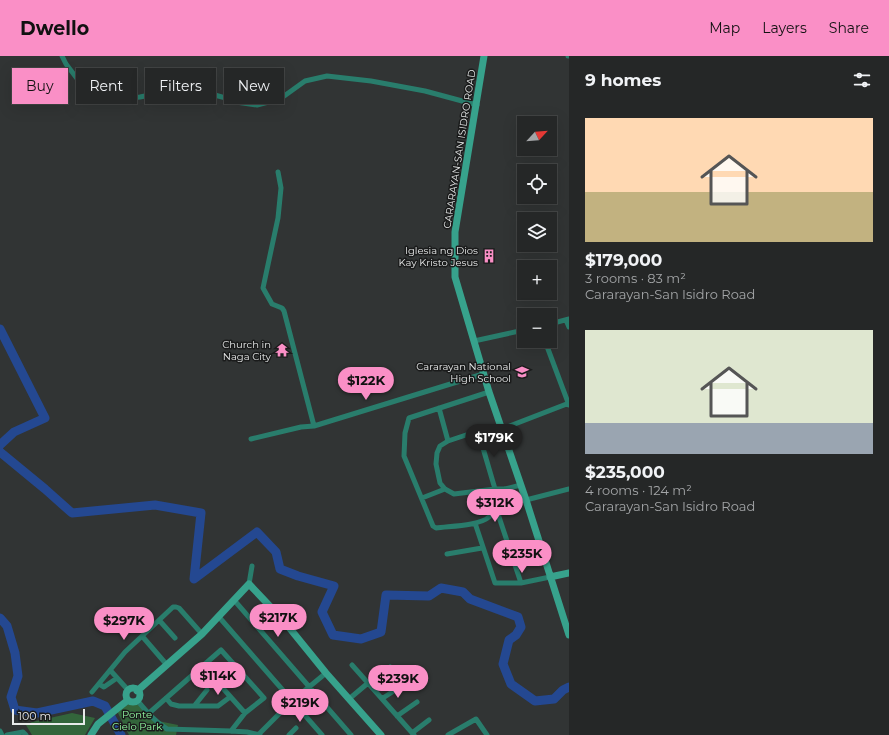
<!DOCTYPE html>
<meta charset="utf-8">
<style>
:root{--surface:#252727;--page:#313333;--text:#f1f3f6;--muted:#a3a5a7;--line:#424444;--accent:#fa8fc6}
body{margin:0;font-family:Montserrat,sans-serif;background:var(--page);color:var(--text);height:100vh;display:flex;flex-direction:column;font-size:15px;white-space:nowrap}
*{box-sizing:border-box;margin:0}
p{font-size:13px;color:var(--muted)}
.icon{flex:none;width:22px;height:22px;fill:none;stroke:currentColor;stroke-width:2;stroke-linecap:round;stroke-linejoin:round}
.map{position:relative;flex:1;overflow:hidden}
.drawer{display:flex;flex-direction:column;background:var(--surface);width:320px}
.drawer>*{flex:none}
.top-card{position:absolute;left:12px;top:12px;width:380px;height:36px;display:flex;gap:8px}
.needle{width:26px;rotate:64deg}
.fabs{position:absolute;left:517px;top:60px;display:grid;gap:8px}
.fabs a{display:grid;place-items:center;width:40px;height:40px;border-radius:0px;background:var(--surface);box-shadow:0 4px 16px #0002,0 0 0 1px var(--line);font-size:20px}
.scale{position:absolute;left:12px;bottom:10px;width:73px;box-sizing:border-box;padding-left:4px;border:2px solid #e8eaea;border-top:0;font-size:11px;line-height:14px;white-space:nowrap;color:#e8eaea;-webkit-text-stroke:3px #1a1b1b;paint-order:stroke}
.price{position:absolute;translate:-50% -34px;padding:0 9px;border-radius:14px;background:var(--accent);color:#111;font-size:13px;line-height:26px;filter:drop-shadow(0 1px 2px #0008)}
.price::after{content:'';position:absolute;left:50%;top:24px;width:12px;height:9px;margin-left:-6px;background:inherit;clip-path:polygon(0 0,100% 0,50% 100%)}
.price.current{background:#222;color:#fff}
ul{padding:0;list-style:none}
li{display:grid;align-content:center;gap:8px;height:212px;padding:0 16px}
li span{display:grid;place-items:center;height:124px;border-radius:0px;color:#555}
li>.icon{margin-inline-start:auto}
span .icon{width:72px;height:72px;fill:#fffc;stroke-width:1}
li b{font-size:17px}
h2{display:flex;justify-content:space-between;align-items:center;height:48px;padding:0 16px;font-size:17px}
.tag{padding:0 14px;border-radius:0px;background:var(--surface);box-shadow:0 4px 16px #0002,0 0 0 1px var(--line);font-size:14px;line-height:36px}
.tag.current{background:var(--accent);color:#111}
header{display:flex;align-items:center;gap:24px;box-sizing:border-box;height:56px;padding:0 20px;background:var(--accent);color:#111}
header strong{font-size:19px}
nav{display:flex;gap:22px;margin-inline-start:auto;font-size:14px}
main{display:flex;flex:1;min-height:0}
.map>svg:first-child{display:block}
.green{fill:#33653b}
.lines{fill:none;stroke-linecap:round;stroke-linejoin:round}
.river{stroke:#244891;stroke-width:9}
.street{stroke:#297d6c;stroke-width:5}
.secondary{stroke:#37a28c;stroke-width:7}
.labels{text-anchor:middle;stroke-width:3;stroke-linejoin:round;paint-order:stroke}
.street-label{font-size:10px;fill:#e8eaea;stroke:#1a1b1b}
.poi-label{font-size:10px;fill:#e8eaea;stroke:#1a1b1b;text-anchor:end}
.park-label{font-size:10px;fill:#93fda3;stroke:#1a1b1b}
</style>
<header>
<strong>Dwello</strong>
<nav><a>Map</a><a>Layers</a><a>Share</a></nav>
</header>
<main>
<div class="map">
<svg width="569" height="679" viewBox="0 0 569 679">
<rect width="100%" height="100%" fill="#313434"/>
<path class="green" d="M129 646 136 647 145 650 158 665 178 669 176 679H129L117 655Z
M72 657 95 662 85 679H32L26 669 32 666Z"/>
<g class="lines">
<path class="river" d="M0 273 45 362 14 376 0 389
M0 396 45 433 72 457 155 449 201 457 194 523 257 476 276 496 280 513 298 520 334 530 322 556 333 579 361 583 381 576 386 539 429 540 441 532 463 536 470 543 518 561 521 571 516 579 509 584 503 608 511 628 535 645 554 643 563 634 569 631
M0 562 7 570 15 597 18 620 11 641 15 654 37 657 93 645 105 650 121 679"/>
<path class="street" d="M62 0 66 8 88 37 98 43 111 44 140 41 175 34 200 35 222 41 236 46 257 49 280 43 305 25 327 20 371 25 425 35 477 49
M568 0H569
M278 116 281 132 278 162 263 232 272 248 282 252 284 255 314 370
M566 264 569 271
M550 268 569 263
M474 285 524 274
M545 285 569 349
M489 336 409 362 405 377 404 400 433 470 436 472C449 470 479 470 489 461 493 457 494 452 496 447
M439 352 448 385
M478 375 495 433
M251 383 301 371 314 370 483 318
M521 429 505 433H495L454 438 445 433 440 427 436 408 437 397 440 390 448 385 478 375 502 373 569 347
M505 433 496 447 499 461 521 527
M422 442 445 433
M526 444 569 433
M475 467 495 527H521L550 521
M447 498 482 492
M249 528 252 510
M234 544 351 679
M219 561 322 679
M159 564 175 582
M283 564 298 553
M142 580 167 609
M352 609 414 679
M203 610 245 657
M110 614 128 634
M99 628 104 631 117 622
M92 636 125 596 173 551H176L179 552 202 578
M166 642 171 648 179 650H218L230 641
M383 642 403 629
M349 643 368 627 390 611
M137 644C146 655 154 665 167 673L231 675 247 676 260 679
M195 649 207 634
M148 658 221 594 264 642 245 657 231 675
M397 660 417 646
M0 675 2 679
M412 677 429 664
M259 678 292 645 326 617
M7 679 23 676 26 679
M289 679 296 672
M448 679 476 663 487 679"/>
<path class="secondary" d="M484 0 455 176V221L489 336 526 444 569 579
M550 521 569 517
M126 639a7 7 0 1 1 14 0a7 7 0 1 1-14 0Z
M137 635 202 578 249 528 283 564 326 617 381 679
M91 679 98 668 128 644"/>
</g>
<defs>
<g id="building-bare" transform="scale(1.08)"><path d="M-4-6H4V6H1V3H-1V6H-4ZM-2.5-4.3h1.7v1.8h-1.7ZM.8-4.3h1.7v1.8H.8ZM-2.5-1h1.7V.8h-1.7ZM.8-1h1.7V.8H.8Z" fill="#fa8fc6" stroke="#1a1b1b" stroke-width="2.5" paint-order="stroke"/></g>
<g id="temple-bare" transform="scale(1.08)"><path d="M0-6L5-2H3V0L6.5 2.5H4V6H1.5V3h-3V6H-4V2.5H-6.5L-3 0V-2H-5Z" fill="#fa8fc6" stroke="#1a1b1b" stroke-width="2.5" paint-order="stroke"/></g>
<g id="school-bare" transform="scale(1.08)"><path d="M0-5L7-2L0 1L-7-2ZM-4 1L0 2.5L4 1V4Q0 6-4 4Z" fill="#fa8fc6" stroke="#1a1b1b" stroke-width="2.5" paint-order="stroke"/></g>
</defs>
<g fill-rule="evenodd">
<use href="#building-bare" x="489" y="200"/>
<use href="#temple-bare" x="282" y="294"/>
<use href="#school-bare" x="522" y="316"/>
</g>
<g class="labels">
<g class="street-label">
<text transform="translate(459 93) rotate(-81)" y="4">CARARAYAN-SAN ISIDRO ROAD</text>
</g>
<g class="poi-label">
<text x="478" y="198">Iglesia ng Dios<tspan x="478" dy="12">Kay Kristo Jesus</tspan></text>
<text x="271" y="292">Church in<tspan x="271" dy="12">Naga City</tspan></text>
<text x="511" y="314">Cararayan National<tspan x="511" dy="12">High School</tspan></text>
</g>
<g class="park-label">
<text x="137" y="662">Ponte<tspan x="137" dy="12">Cielo Park</tspan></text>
</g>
</g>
</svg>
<div class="fabs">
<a><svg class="needle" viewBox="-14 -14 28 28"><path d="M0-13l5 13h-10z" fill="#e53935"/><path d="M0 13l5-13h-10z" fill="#a3a5a7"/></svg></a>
<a><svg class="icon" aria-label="locate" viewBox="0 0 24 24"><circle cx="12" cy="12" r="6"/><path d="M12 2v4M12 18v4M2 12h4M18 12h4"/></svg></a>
<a><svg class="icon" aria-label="layers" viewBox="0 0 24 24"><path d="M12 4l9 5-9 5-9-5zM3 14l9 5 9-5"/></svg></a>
<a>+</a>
<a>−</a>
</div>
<div class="scale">100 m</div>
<b class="price" style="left:366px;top:345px">$122K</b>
<b class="price current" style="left:494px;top:402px">$179K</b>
<b class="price" style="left:495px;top:467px">$312K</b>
<b class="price" style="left:522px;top:518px">$235K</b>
<b class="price" style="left:278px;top:582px">$217K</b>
<b class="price" style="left:124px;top:585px">$297K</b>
<b class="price" style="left:218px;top:640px">$114K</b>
<b class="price" style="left:398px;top:643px">$239K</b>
<b class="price" style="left:300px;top:667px">$219K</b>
<div class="top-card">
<a class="tag current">Buy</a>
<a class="tag">Rent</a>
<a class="tag">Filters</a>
<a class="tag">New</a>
</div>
</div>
<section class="drawer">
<h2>9 homes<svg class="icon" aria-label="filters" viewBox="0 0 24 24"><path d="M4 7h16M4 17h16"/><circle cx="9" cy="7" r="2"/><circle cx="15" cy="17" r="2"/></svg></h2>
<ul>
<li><span style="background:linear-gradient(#ffd9b3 60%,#c2b280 0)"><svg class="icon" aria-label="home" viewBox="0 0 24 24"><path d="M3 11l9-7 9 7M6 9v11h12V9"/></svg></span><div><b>$179,000</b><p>3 rooms · 83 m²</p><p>Cararayan-San Isidro Road</p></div></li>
<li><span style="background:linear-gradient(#dfe7d0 75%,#9aa5b1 0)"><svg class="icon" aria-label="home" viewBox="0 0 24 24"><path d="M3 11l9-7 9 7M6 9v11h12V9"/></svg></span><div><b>$235,000</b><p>4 rooms · 124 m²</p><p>Cararayan-San Isidro Road</p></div></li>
</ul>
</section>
</main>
